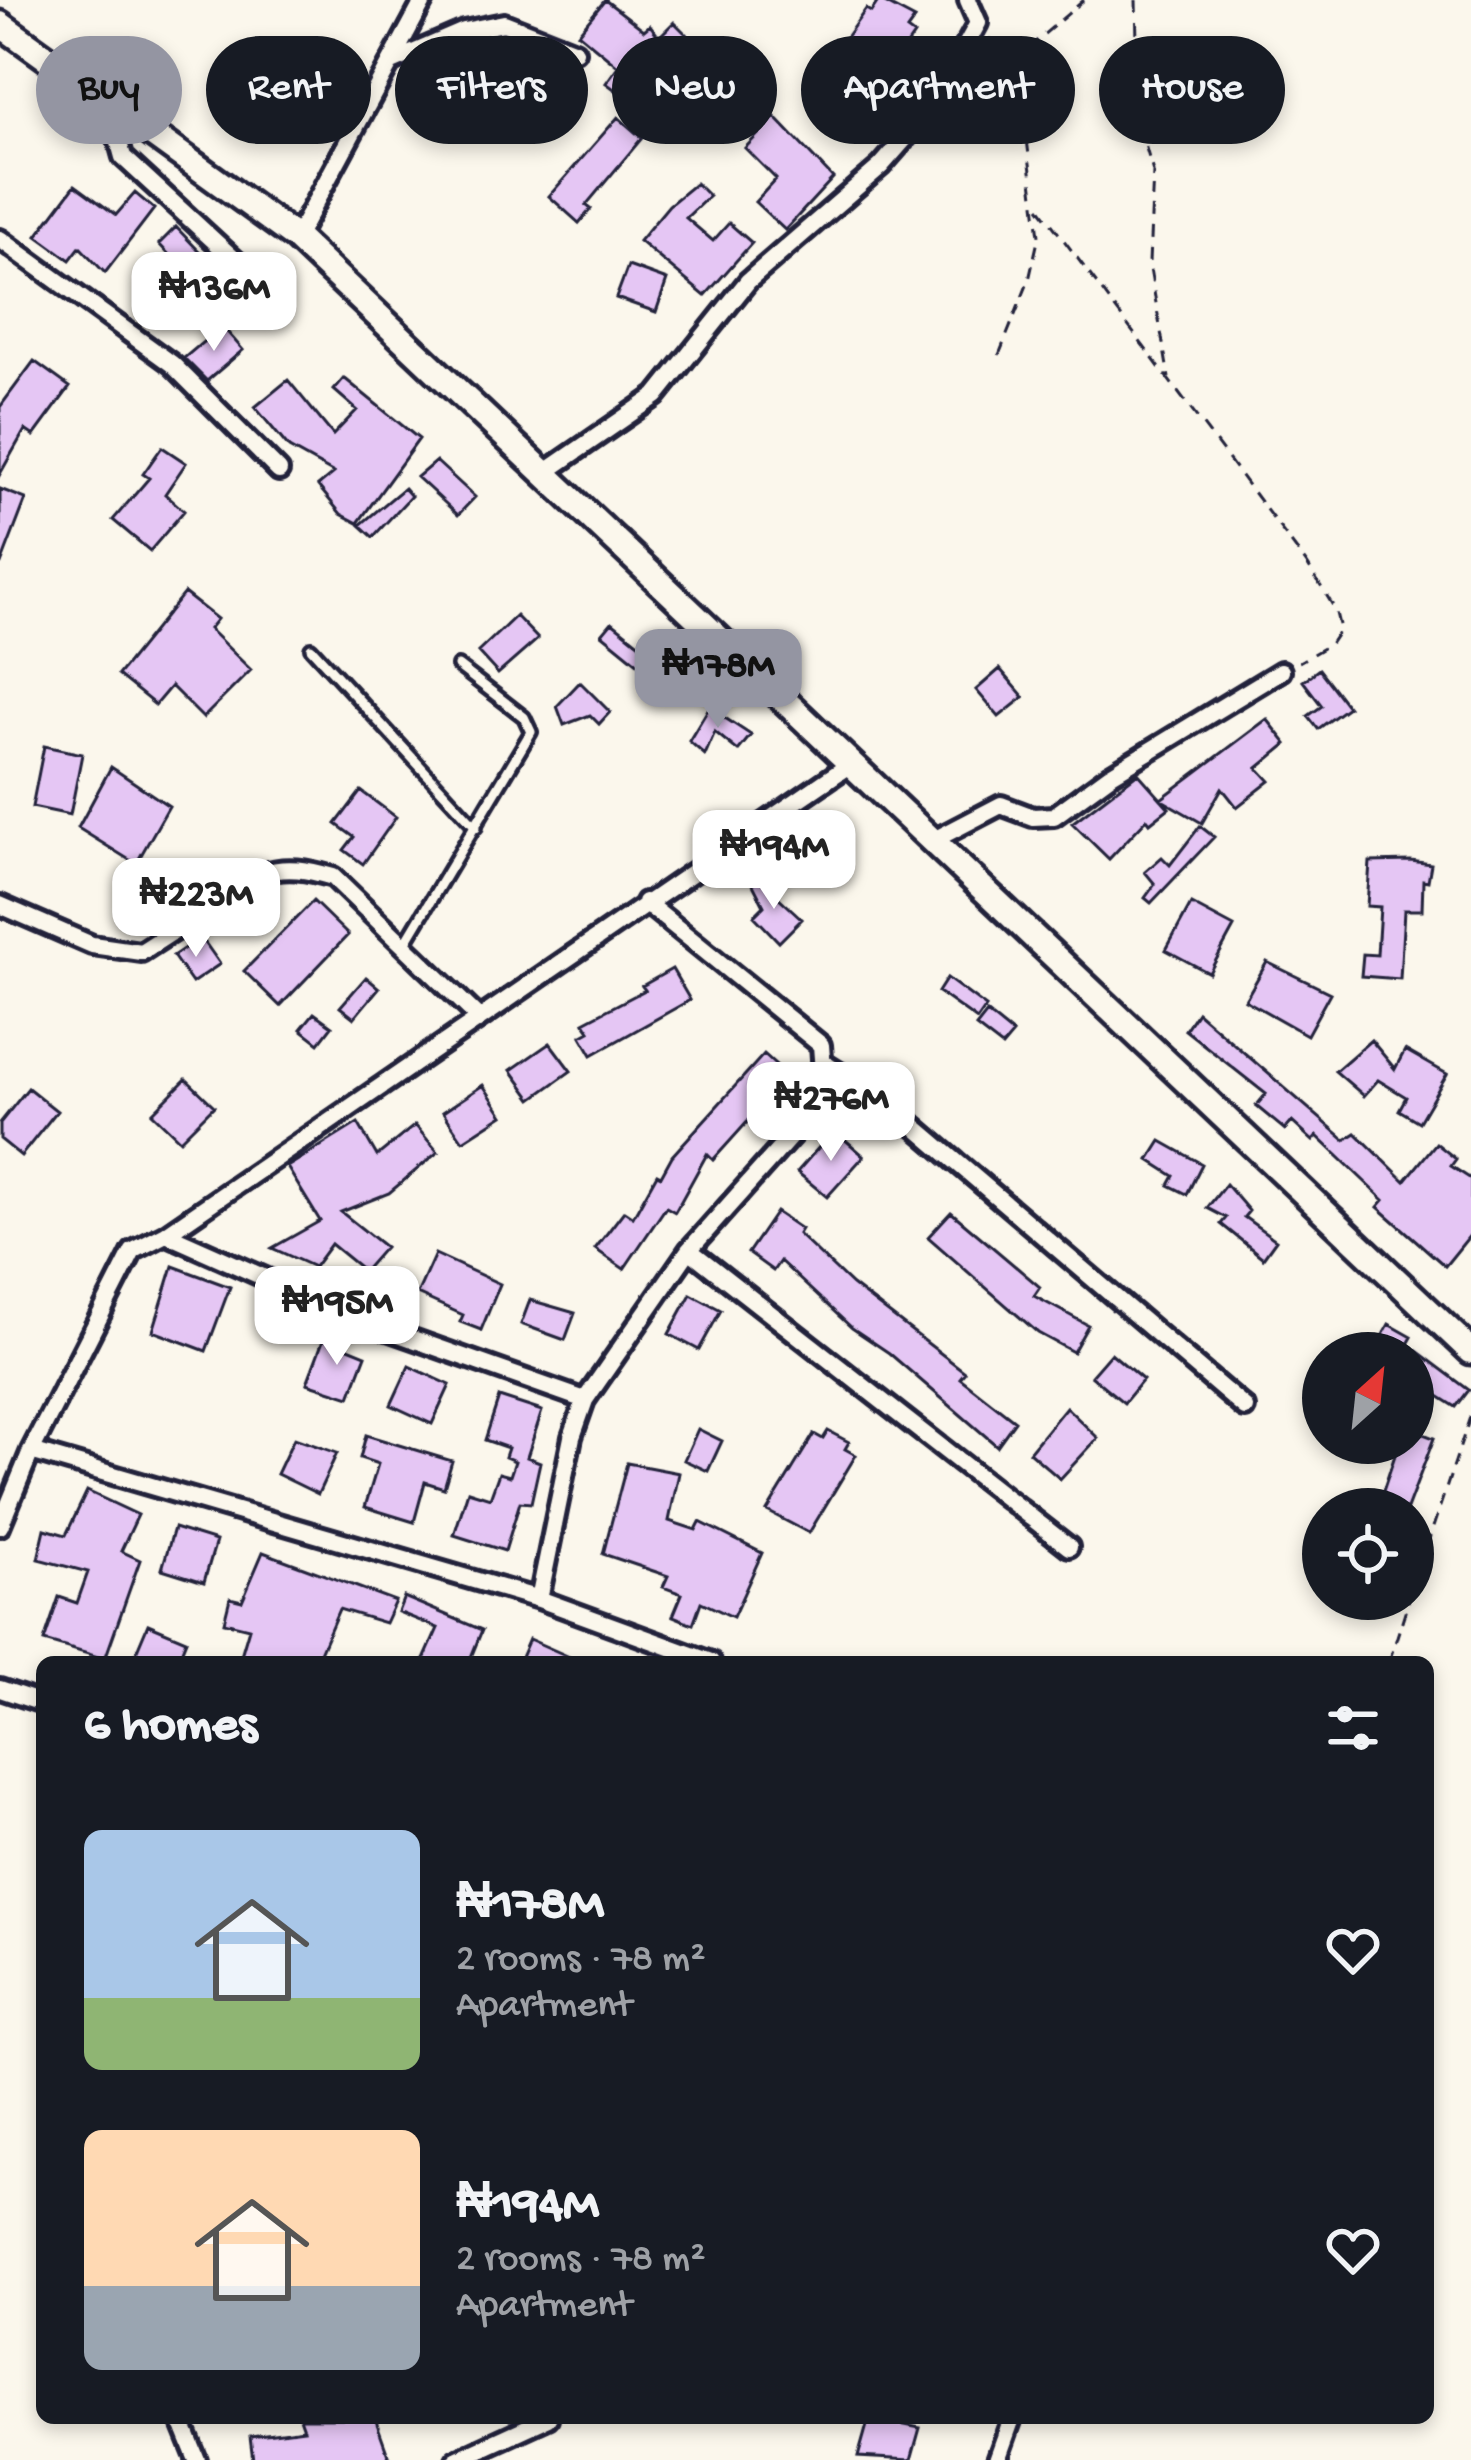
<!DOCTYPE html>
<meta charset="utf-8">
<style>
:root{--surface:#171b24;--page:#20242c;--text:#f1f3f6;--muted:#9ea1a6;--accent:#9495a2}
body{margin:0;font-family:"Gochi Hand",sans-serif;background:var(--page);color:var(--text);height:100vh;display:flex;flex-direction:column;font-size:45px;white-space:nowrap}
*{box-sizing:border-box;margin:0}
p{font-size:39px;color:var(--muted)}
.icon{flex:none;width:66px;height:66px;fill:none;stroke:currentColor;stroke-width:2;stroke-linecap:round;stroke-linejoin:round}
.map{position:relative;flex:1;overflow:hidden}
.panel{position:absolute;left:36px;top:1656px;width:1398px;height:768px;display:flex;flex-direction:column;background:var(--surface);border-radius:18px;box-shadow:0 6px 18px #0003}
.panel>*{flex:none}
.top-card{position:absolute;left:36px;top:36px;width:1401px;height:108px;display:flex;gap:24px}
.needle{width:78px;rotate:27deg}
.tools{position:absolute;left:1302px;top:1332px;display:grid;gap:24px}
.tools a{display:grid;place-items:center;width:132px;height:132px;border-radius:50%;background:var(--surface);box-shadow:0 6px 18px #0003;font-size:60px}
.price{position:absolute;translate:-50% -102px;padding:0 27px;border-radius:24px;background:#fff;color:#222;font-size:39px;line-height:78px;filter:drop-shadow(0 3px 6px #0008)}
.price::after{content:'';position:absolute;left:50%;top:72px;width:36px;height:27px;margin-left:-18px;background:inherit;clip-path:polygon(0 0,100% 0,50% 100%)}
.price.selected{background:var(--accent);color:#111}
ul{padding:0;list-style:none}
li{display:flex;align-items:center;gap:36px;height:300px;padding:0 48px}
li span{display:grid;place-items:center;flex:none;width:336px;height:240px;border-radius:18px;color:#555}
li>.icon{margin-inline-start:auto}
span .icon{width:144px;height:144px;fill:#fffc;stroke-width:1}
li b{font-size:51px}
h2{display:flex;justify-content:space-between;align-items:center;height:144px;padding:0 48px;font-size:51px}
.pill{padding:0 42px;border-radius:54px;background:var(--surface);box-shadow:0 6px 18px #0003;font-size:42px;line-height:108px}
.pill.selected{background:var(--accent);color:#111}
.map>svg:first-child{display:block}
.building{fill:#e5c6f4;stroke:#22223b;stroke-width:3}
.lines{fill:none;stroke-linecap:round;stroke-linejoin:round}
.lane-casing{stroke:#22223b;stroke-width:18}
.street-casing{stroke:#22223b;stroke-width:26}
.secondary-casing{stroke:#22223b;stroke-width:33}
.path{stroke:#22223b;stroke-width:3;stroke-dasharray:12 9;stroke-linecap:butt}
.lane{stroke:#fbf7ec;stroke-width:9}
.street{stroke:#fbf7ec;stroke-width:16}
.secondary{stroke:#fbf7ec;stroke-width:24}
</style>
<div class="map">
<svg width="1471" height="2460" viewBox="0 0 1471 2460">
<rect width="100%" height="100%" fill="#fbf7ec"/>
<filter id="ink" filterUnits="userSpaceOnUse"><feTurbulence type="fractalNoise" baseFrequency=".00833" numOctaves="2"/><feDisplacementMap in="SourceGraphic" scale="24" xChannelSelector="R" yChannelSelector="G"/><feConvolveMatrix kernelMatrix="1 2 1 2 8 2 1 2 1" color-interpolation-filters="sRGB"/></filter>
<g filter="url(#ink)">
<path class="building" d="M605 0 644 30 650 25 659 37 674 22 693 41 678 56 671 50 632 102 606 83 618 66 578 33Z
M879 0 915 19 907 30 914 35 883 80 903 93 873 136 838 114 844 105 836 99 864 58 842 43 866 9 871 12Z
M1174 105 1179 126 1154 132 1149 111Z
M618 117 642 138 586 205 591 209 579 223 549 196Z
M775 117 833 178 785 230 755 202 776 179 745 148Z
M696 183 709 196 686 218 713 241 729 223 752 243 705 296 639 241 669 205Z
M75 185 116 215 135 193 154 209 105 273 80 247 70 260 37 236Z
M176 227 222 275 203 291 159 244Z
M628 266 667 280 656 312 616 298Z
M222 326 243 350 207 381 184 358Z
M34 361 70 387 34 436 25 430 0 474V407Z
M344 378 419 439 358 523 341 514 318 486 334 473 289 448 255 407 288 380 333 435 357 410 334 390Z
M162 447 186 463 165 494 184 511 150 551 113 520 149 478 143 474Z
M436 461 475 497 458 515 417 477Z
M404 488 411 496 373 537 360 525Z
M0 489 26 499 1 564H0Z
M184 593 217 619 209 629 251 670 203 718 171 686 155 705 118 675Z
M516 616 538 639 498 674 478 652Z
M612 622 666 665 656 678 602 634Z
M1000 669 1024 697 999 717 976 690Z
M1319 669 1348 707 1318 729 1308 716 1322 706 1303 681Z
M580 682 610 712 599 724 590 715 564 725 557 706Z
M726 699 722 716 751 735 738 751 715 732 705 755 689 741 710 706 716 711Z
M1267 719 1287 744 1258 768 1270 781 1237 807 1222 788 1202 823 1162 800 1169 808 1150 823 1147 819 1109 859 1072 823 1138 773 1161 799Z
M44 746 82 754 70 815 32 807Z
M111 767 169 806 136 864 78 828Z
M361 791 396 817 363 864 344 850 354 837 336 824Z
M1200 826 1214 837 1151 903 1145 898 1155 884 1145 872 1162 857 1170 865Z
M1411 861 1431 864 1428 881 1423 880 1422 910H1404L1400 979 1361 976 1363 954 1377 955 1380 907 1367 906 1370 862Z
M752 873 802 919 779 942 754 916 764 906 748 875Z
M313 901 348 935 280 1006 244 971Z
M1191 904 1234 927 1209 973 1166 950Z
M201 937 220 964 192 983 173 956Z
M1267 962 1330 993 1307 1035 1245 1000Z
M672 969 690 1000 592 1055 581 1036 590 1031 584 1022 645 990 642 986Z
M366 977 379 988 354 1018 340 1007Z
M947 978 986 1007 977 1020 938 992Z
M1197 1012 1345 1140 1356 1133 1405 1181 1436 1143 1456 1159 1451 1166 1471 1179V1234L1445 1266 1378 1207 1384 1200 1317 1136 1313 1141 1292 1122 1285 1130 1256 1106 1266 1094 1185 1030Z
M314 1013 332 1026 319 1043 301 1029Z
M987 1013 1013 1034 1002 1047 976 1027Z
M1371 1040 1395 1069 1405 1050 1447 1074 1419 1122 1399 1110 1406 1097 1378 1080 1364 1096 1335 1071Z
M550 1043 571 1071 532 1099 511 1070Z
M764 1054 784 1072 772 1085 777 1089 713 1160 707 1154 675 1212 666 1207 624 1269 595 1249 624 1211 633 1217 657 1174 661 1176 672 1156Z
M186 1079 214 1106 180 1140 152 1113Z
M483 1085 503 1115 463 1141 443 1112Z
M28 1088 57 1111 21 1156 0 1139V1123Z
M358 1123 377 1156 415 1125 438 1152 389 1193 341 1212 385 1247 364 1271 331 1244 314 1267 272 1248 320 1221 287 1167Z
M834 1130 864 1156 827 1197 797 1172Z
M1161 1141 1202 1164 1187 1194 1169 1185 1174 1176 1149 1160Z
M1226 1184 1249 1211 1244 1217 1276 1240 1263 1258 1221 1224 1226 1218 1207 1208Z
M776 1212 801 1229 798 1234 852 1285 965 1372 960 1378 1015 1421 997 1446 889 1353 852 1328 780 1261 773 1271 748 1253Z
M951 1212 1040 1287 1034 1296 1088 1325 1073 1352 1038 1333 928 1237Z
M435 1254 500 1284 481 1330 460 1322 463 1315 417 1294Z
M173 1266 230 1287 206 1351 153 1331Z
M691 1294 721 1310 699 1350 669 1334Z
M530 1300 575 1313 565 1340 521 1324Z
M1389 1324 1412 1337 1403 1353H1373Z
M324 1338 366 1355 350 1397 307 1383Z
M1413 1348 1469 1390 1456 1407 1413 1380Z
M1111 1353 1143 1380 1124 1403 1091 1376Z
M409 1366 450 1385 432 1424 391 1405Z
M499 1397 542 1411 527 1457 540 1462 531 1503 520 1502 505 1551 454 1535 468 1491 490 1498 499 1473 510 1476 515 1461 505 1457 508 1448 485 1440Z
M1066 1407 1098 1438 1060 1479 1029 1452Z
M698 1429 722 1441 708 1471 684 1460Z
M1413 1430 1434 1438 1407 1509H1377L1399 1443H1413Z
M828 1431 849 1442 845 1449 856 1455 809 1533 767 1511 814 1434 823 1439Z
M366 1435 452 1461 444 1488 425 1482 414 1522 365 1507 378 1464 360 1458Z
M294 1438 337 1453 318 1494 277 1474Z
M627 1463 679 1473 669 1521 696 1530 700 1522 762 1553 733 1617 701 1602 693 1624 673 1616 682 1594 663 1587 668 1576 603 1554Z
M87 1491 138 1515 121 1551 140 1560 105 1659 44 1641 59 1597 77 1603 88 1572 38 1559 45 1529 66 1535Z
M174 1528 216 1541 204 1582 162 1569Z
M263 1552 395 1601 385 1623 339 1609 316 1662H239L249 1628 224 1622 230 1598 242 1601Z
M404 1597 482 1630 469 1662H423L438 1628 398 1612Z
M148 1624 186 1640 177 1662H132Z
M529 1639 581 1662H519Z
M300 2418H375L390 2460H253L250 2436 304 2429Z
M869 2418 920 2428 911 2460 858 2457Z"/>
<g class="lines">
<g class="lane-casing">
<path id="lane" d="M311 648 476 827
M404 945 531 732 524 717 458 666"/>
</g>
<g class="street-casing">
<path id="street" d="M392 62 464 31 504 23 575 51
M108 103 123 157 248 272
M296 238 424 0
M0 239 172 364 279 471
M543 474 656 396 748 281 881 166 931 109 978 23 968 0
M930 842 1001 805 1033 817 1054 816 1110 775 1281 671
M0 905 92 945 141 952 262 874C286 865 309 870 333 877L478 1017
M822 1062 886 1102 1245 1408
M166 1234 362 1321 585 1400
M689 1250 1069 1547
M31 1451 539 1599 711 1662
M0 1526 31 1451 133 1251 166 1234 849 765
M539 1599 572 1437 585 1400 689 1250 807 1118 824 1086 821 1045 645 902
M0 1689 42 1703
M180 2418 197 2460
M456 2460 548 2418
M997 2460 1012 2418"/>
</g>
<g class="secondary-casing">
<path id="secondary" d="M0 24 296 238 1471 1351"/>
</g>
<path class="path" d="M1136 0 1139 124 1153 172 1149 263 1169 378
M989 38 1006 67 1084 0
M1039 207 1307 564 1335 609 1340 629 1330 644 1299 662
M999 355 1029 280 1039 236 1023 107 1006 67
M1413 1587 1471 1414
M1389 1662 1409 1599"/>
<use href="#lane" class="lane"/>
<use href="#street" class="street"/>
<use href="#secondary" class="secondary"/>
</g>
</g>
</svg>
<div class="tools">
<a><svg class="needle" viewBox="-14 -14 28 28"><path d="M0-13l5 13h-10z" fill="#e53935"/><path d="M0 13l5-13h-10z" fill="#9ea1a6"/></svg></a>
<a><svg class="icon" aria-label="locate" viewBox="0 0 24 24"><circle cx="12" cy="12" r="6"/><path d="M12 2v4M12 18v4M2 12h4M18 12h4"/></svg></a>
</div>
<b class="price" style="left:214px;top:354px">₦136M</b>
<b class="price selected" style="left:718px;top:731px">₦178M</b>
<b class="price" style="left:774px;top:912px">₦194M</b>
<b class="price" style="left:196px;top:960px">₦223M</b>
<b class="price" style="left:831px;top:1164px">₦276M</b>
<b class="price" style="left:337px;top:1368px">₦195M</b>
<div class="top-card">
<a class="pill selected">Buy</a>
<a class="pill">Rent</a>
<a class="pill">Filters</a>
<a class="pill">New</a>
<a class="pill">Apartment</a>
<a class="pill">House</a>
</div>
<section class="panel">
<h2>6 homes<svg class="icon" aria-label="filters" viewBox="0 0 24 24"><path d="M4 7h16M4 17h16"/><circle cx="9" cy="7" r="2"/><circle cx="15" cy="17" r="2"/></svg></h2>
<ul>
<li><span style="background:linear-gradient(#a9c7e8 70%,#8fb573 0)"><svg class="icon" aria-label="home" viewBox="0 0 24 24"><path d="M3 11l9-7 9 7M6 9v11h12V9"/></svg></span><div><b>₦178M</b><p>2 rooms · 78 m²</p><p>Apartment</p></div><svg class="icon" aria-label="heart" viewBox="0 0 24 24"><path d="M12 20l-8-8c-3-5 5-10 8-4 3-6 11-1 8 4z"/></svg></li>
<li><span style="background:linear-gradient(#ffd9b3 65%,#9aa5b1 0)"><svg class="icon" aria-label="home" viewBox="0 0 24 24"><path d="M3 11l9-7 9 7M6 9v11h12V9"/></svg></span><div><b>₦194M</b><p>2 rooms · 78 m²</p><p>Apartment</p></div><svg class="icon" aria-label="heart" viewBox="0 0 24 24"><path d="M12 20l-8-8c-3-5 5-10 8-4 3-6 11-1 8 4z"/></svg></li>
</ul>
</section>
</div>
